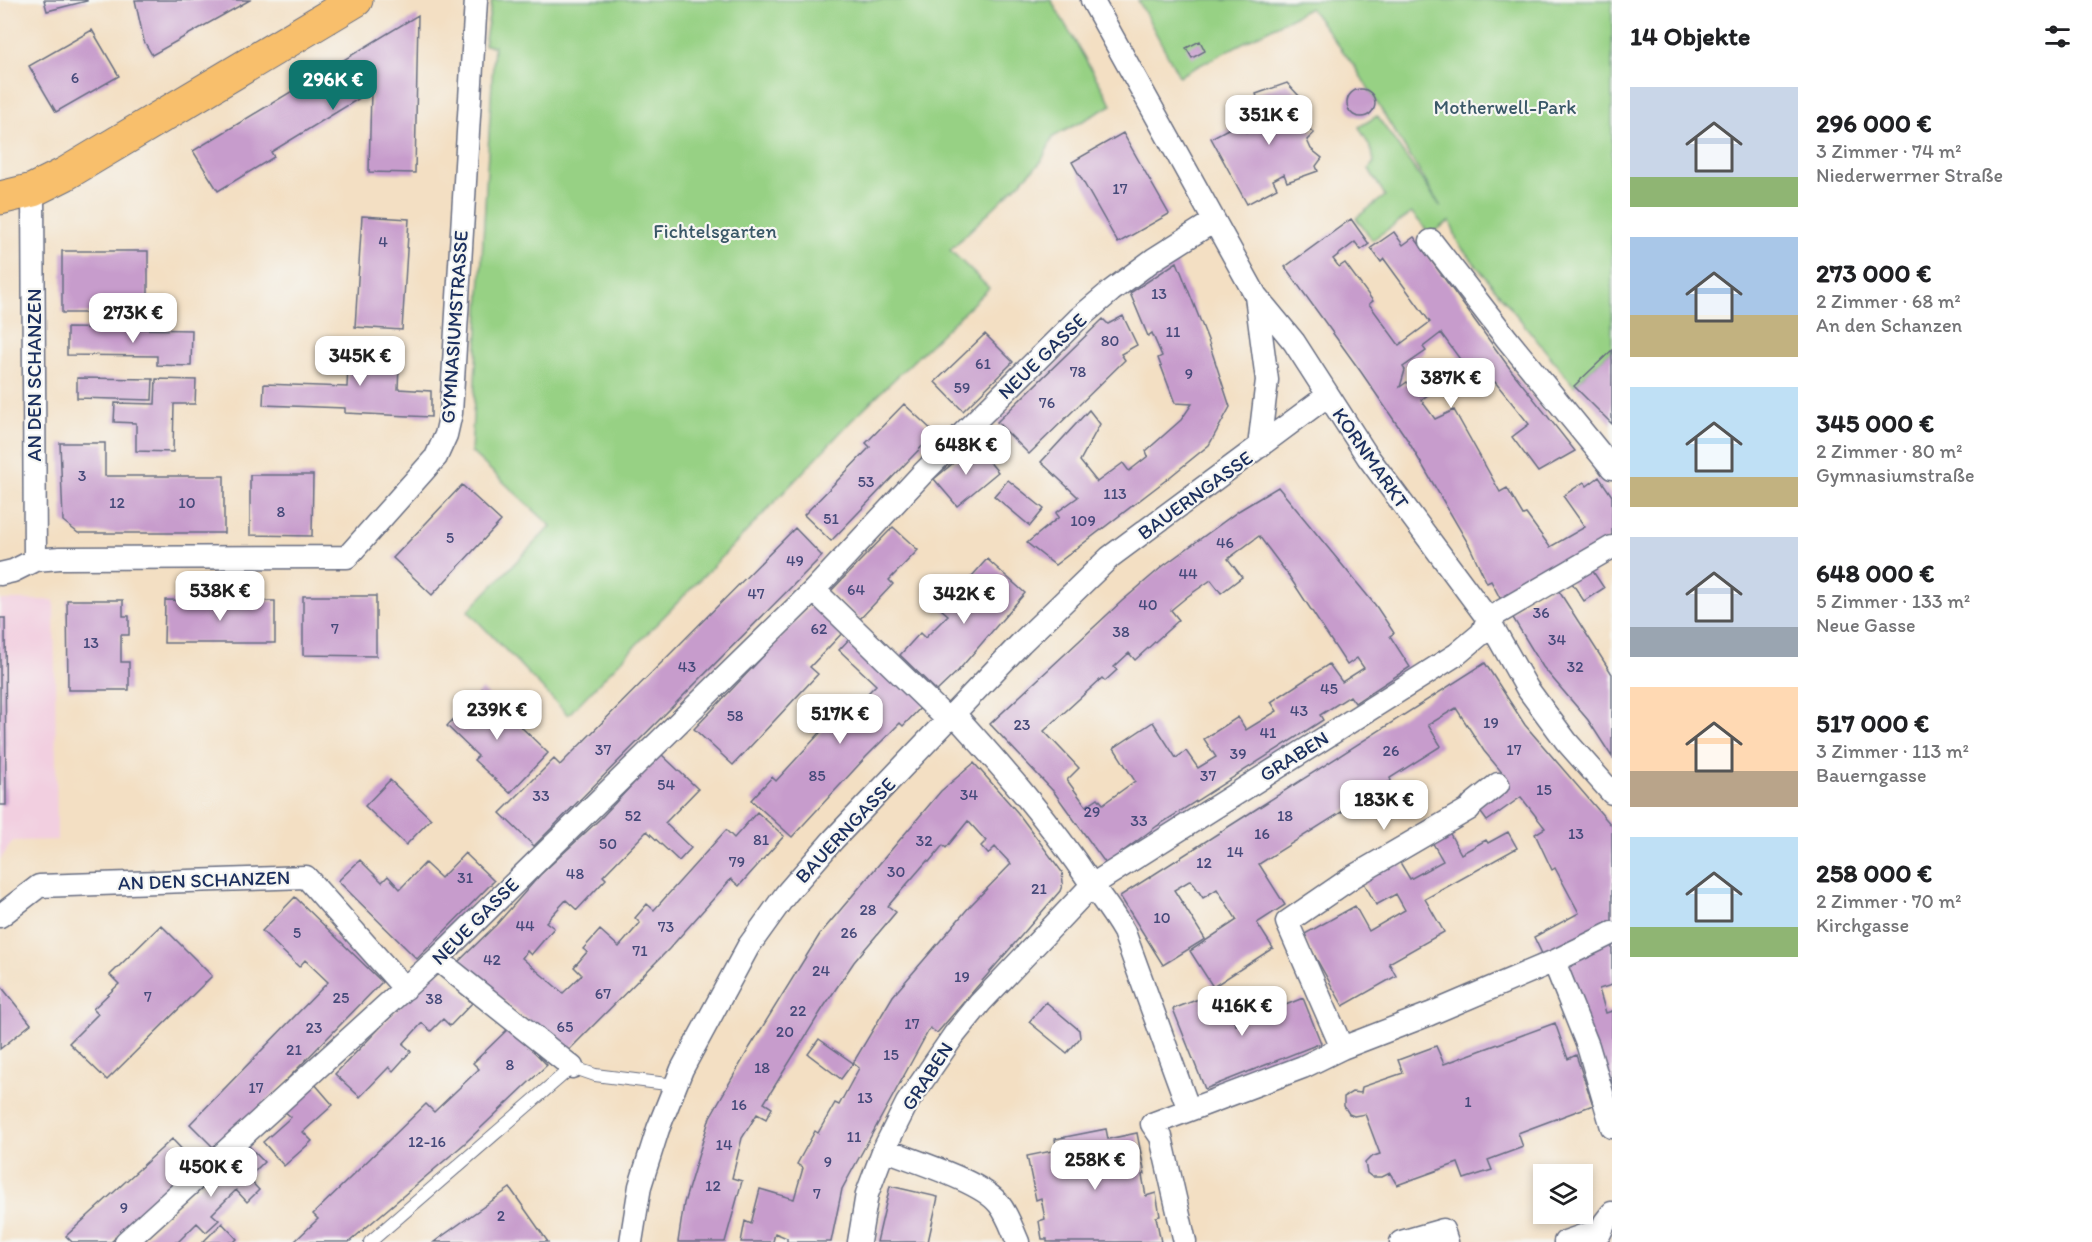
<!DOCTYPE html>
<html lang="de">
<meta charset="utf-8">
<style>
:root{--surface:#fff;--page:#f6f6f6;--text:#202124;--muted:#757577;--accent:#0f766e}
body{margin:0;font-family:Itim,sans-serif;background:var(--page);color:var(--text);height:100vh;display:flex;flex-direction:column;font-size:22px;white-space:nowrap}
*{box-sizing:border-box;margin:0}
p{font-size:20px;color:var(--muted)}
.icon{flex:none;width:33px;height:33px;fill:none;stroke:currentColor;stroke-width:2;stroke-linecap:round;stroke-linejoin:round}
.map{position:relative;flex:1;overflow:hidden}
.sheet{display:flex;flex-direction:column;background:var(--surface);width:480px}
.sheet>*{flex:none}
.buttons{position:absolute;left:1533px;top:1164px;display:grid;gap:12px}
.buttons a{display:grid;place-items:center;width:60px;height:60px;border-radius:0px;background:var(--surface);box-shadow:0 3px 9px #0003;font-size:30px}
.price{position:absolute;translate:-50% -51px;padding:0 14px;border-radius:12px;background:#fff;color:#222;font-size:20px;line-height:39px;filter:drop-shadow(0 2px 3px #0008)}
.price::after{content:'';position:absolute;left:50%;top:36px;width:18px;height:14px;margin-left:-9px;background:inherit;clip-path:polygon(0 0,100% 0,50% 100%)}
.price.on{background:var(--accent);color:#fff}
ul{padding:0;list-style:none}
li{display:flex;align-items:center;gap:18px;height:150px;padding:0 18px}
li span{display:grid;place-items:center;flex:none;width:168px;height:120px;border-radius:0px;color:#555}
li>.icon{margin-inline-start:auto}
span .icon{width:72px;height:72px;fill:#fffc;stroke-width:1}
li b{font-size:26px}
h2{display:flex;justify-content:space-between;align-items:center;height:72px;padding:0 18px;font-size:26px}
main{display:flex;flex:1;min-height:0}
.map>svg:first-child{display:block}
.built{fill:#f2cfe0}
.green{fill:#97d184;stroke:#598071;stroke-width:1.5}
.building{fill:#c79ccc;fill-rule:evenodd}
.lines{fill:none;stroke-linecap:round;stroke-linejoin:round}
.lane-casing{stroke:#676d81;stroke-width:14}
.street-casing{stroke:#676d81;stroke-width:25}
.primary-casing{stroke:#676d81;stroke-width:35}
.lane{stroke:#fff;stroke-width:12}
.street{stroke:#fff;stroke-width:22}
.primary{stroke:#f8bf6c;stroke-width:33}
.labels{text-anchor:middle;stroke-width:4.5;stroke-linejoin:round;paint-order:stroke}
.number-label{font-size:16px;fill:#464a7a}
.park-label{font-size:20px;fill:#3a5868;stroke:#f6f6f2}
.street-label{font-size:20px;fill:#1b2f5e;stroke:#f6f6f2}
</style>
<main>
<div class="map">
<svg width="1612" height="1242" viewBox="0 0 1612 1242">
<rect width="100%" height="100%" fill="#f6f6f2"/>
<filter id="ink" filterUnits="userSpaceOnUse"><feTurbulence type="fractalNoise" baseFrequency=".0167" numOctaves="2"/><feDisplacementMap in="SourceGraphic" scale="12" xChannelSelector="R" yChannelSelector="G"/><feConvolveMatrix kernelMatrix="1 2 1 2 8 2 1 2 1" color-interpolation-filters="sRGB"/></filter>
<filter id="wash" filterUnits="userSpaceOnUse"><feTurbulence type="fractalNoise" baseFrequency=".008" numOctaves="4" result="noise"/><feDisplacementMap in="SourceGraphic" scale="24" xChannelSelector="R" yChannelSelector="G"/><feGaussianBlur stdDeviation="1.35" result="paint"/><feColorMatrix in="noise" values="0 0 0 0 0 0 0 0 0 0 0 0 0 0 0 0 0 1.4 0 .05"/><feComposite in="paint" operator="in"/></filter>
<g filter="url(#wash)">
<rect width="100%" height="100%" fill="#f3dfc3"/>
<path class="built" d="M0 600H54L57 840 13 841 0 860Z"/>
<path class="green" d="M492 0H1051L1112 105 1053 137 1041 162 950 250 989 288 855 417 750 528 568 715 468 611 551 526 471 452 494 46 484 45Z
M1138 0H1612V350L1574 386 1458 243 1450 221 1430 234 1412 213 1372 240 1356 218 1385 196 1369 169 1374 162 1372 151 1359 127 1377 116 1441 207 1355 67 1310 8 1179 76Z"/>
<g id="blocks">
<path class="building" d="M44 0H87V1L47 11Z
M135 0H250L152 55 144 41Z
M418 15 415 173 369 172 371 91 271 152 274 157 218 191 193 151Z
M92 30 119 76 56 112 29 66Z
M1200 41 1205 51 1192 58 1186 48Z
M1287 83 1301 98 1295 105 1301 122 1314 133 1307 140 1311 149 1322 158 1316 166 1318 171 1287 182 1284 174 1273 180 1277 188 1247 204 1211 138 1241 122 1246 132 1265 121 1256 94Z
M1347 103a14 14 0 1 1 28 0a14 14 0 1 1-28 0Z
M1123 133 1169 214 1118 243 1072 162Z
M362 216 409 219 402 330 355 327Z
M1351 219 1369 244 1361 250 1355 242 1333 259 1339 267 1345 263 1373 301 1369 304 1399 345 1430 322 1384 259 1381 262 1371 248 1394 232 1403 245 1414 237 1511 370 1575 451 1538 472 1512 437 1529 424 1495 382 1483 391 1441 333 1423 347 1426 351 1403 367 1405 370 1400 387 1407 382 1413 390 1426 381 1433 391 1421 400 1435 419 1454 410 1500 492 1507 488 1523 515 1526 514 1550 547 1585 527 1563 496 1584 482 1587 486 1599 477 1612 496V537L1502 602 1491 581 1487 583 1469 545 1407 439 1361 372 1285 267Z
M62 251H148V313H62Z
M1177 262 1208 340 1230 407 1209 445 1166 480 1055 565 1027 543 1059 517 1056 513 1078 497 1041 462 1089 410 1100 424 1080 461 1097 482 1123 463 1129 471 1148 456 1146 451 1181 420 1192 404 1175 403 1158 358 1162 356 1152 333 1148 336 1130 293Z
M1123 316 1137 345 1121 354 1125 360 1029 454 997 422 1103 319 1108 324Z
M67 328 192 330 191 366 157 365V356L67 355Z
M985 334 1013 362 963 411 935 382Z
M349 341 400 343 398 389 431 391V417L345 413V408L263 405 264 384 347 387Z
M1612 350V424L1574 386Z
M77 378 153 379 152 400 77 398Z
M156 379 196 380 195 404H174L173 452 136 451V423L114 422 115 403 155 404Z
M904 404 935 433 831 541 804 515 870 447 866 443Z
M60 443H105V476H224V533H78L63 521Z
M975 445 998 472 957 506 934 479Z
M250 475H313L312 536 250 535Z
M1008 480 1044 509 1030 526 994 496Z
M462 485 501 521 432 595 393 558Z
M1278 487 1376 606 1394 633 1390 636 1410 667 1355 703 1350 696 1320 715 1323 720 1157 826 1106 864 1054 792 990 724 1122 601 1163 566 1240 510ZM1259 536 1289 576 1347 665 1357 658 1364 668 1342 682 1329 664 1271 702 1277 711 1246 730 1238 717 1204 739 1216 757 1198 768 1186 751 1176 758 1153 722 1114 748 1135 781 1103 804 1098 798 1086 806 1067 780 1079 768 1044 731 1102 678 1105 681 1117 670 1114 667 1129 653 1135 660 1179 620 1171 610 1188 596 1211 580 1221 593 1242 577 1228 559Z
M893 527 918 550 889 580 893 584 860 619 831 591Z
M795 528 822 556 534 846 500 813 554 759 560 765Z
M987 559 1025 593 958 671 937 691 900 655 920 633 925 638 948 615 942 610Z
M1590 567 1604 588 1584 601 1570 580Z
M1555 585 1612 674V757L1588 720 1543 667 1510 613Z
M303 596H376V656L303 655Z
M67 600H123V616H129V635H121V662H129V690H68Z
M165 600 275 601V643H164Z
M816 601 846 629 810 667 818 674 733 765 694 729Z
M0 618H5L6 805H0Z
M854 634 926 702 903 726 900 723 866 757 792 837 751 800 772 777 776 781 829 723 838 732 872 697 868 693 876 685 839 650Z
M1485 663 1525 725 1612 826V927L1545 960 1534 937 1579 913 1555 868 1552 870 1535 834 1545 828 1521 797 1487 821 1476 806 1510 782 1484 751 1456 708 1428 725 1441 746 1390 778 1391 781 1259 864 1285 905 1257 923 1273 948 1213 987 1190 951 1237 920 1217 889 1203 898 1191 880 1174 890 1205 939 1163 965 1120 896Z
M482 689 548 753 510 793 474 760 478 756 447 726Z
M661 754 698 789 665 823 691 848 679 861 647 831 603 876 606 879 577 910 566 900 546 922 554 928 531 955 527 951 522 958 563 993 582 975 574 967 587 952 583 949 600 930 619 947 640 923 635 918 647 904 654 910 726 830 734 838 757 812 784 836 739 886 731 879 669 949 569 1050 536 1026 457 963 496 925 540 875 601 818Z
M974 763 1018 813 1062 872 1063 883 1060 891 937 1033 930 1028 842 1189 831 1242H787V1238L775 1233 773 1242H741L745 1221 751 1224 760 1189 794 1199 803 1168 797 1164 815 1131 818 1133 835 1103 839 1105 859 1068 853 1063 893 996 970 906 1011 864 995 847 988 854 981 846 986 841 968 821 946 848 943 845 929 862 927 861 888 906 896 912 854 962 823 1008 764 1103 772 1108 766 1119 757 1114 742 1138 732 1178 742 1181 725 1242H678L684 1203 710 1117 750 1047 820 934 941 791Z
M390 780 431 819 406 845 365 806Z
M1448 830 1461 854 1486 840 1488 843 1508 832 1517 848 1425 899 1444 932 1389 963 1396 976 1343 1006 1303 935 1355 906 1369 931 1405 910 1396 894 1376 905 1362 879 1398 859 1410 879 1443 861 1431 840Z
M465 853 494 881 417 959 338 881 360 860 382 882 388 876 400 889 425 863 441 878Z
M295 897 382 982 217 1151 190 1124 328 982 305 960 299 967 262 931Z
M161 925 212 976 107 1080 69 1043 98 1014 93 1009 119 984 110 975Z
M1612 936V985L1599 989 1606 1013 1612 1011V1098L1562 962Z
M436 970 472 1003 450 1026 443 1019 431 1031 422 1023 403 1044 411 1051 393 1071 389 1067 360 1097 335 1074Z
M0 985 31 1024 0 1049Z
M1222 990 1236 1025 1303 998 1321 1043 1205 1089 1173 1009Z
M1046 1002 1079 1030 1080 1038 1067 1053 1029 1022Z
M1555 1023 1568 1059 1576 1055 1593 1105 1518 1133 1523 1147 1488 1160 1492 1170 1464 1179 1458 1163 1397 1185 1390 1173 1382 1177H1372L1367 1173 1365 1163 1371 1157 1380 1154 1365 1114 1354 1116 1349 1114 1344 1106V1097L1352 1092 1361 1093 1362 1087 1403 1073 1398 1060 1436 1046 1444 1064Z
M510 1027 547 1065 464 1144 349 1242H294L318 1219 313 1214 426 1104 434 1112 479 1069 473 1063Z
M819 1039 853 1063 841 1079 808 1054Z
M314 1083 333 1105 303 1132 312 1141 284 1166 263 1142 291 1117 283 1110Z
M1106 1129 1108 1139 1137 1133 1145 1174 1142 1175 1146 1196 1156 1193 1160 1216 1156 1217 1161 1242H1047V1239H1042L1039 1221 1045 1219 1041 1198 1036 1200 1027 1156 1057 1150 1055 1139Z
M172 1139 196 1164 111 1242H72L66 1236Z
M246 1143 264 1162 248 1178 259 1190 247 1202 236 1190 212 1214 219 1220 206 1232 197 1223 178 1242H141Z
M890 1186 938 1197 928 1242H877Z
M510 1188 548 1242H434Z
M222 1223 237 1239 234 1242H203Z"/>
</g>
</g>
<g filter="url(#ink)">
<use href="#blocks" fill-opacity="0" stroke="#676d81" stroke-width="1.5"/>
<g class="lines">
<g class="lane-casing">
<path id="lane" d="M370 1242 572 1067 595 1075 675 1085"/>
</g>
<g class="street-casing">
<path id="street" d="M1092 0 1256 296 1294 342 1368 457 1488 619 1527 688 1566 741 1612 793
M33 190 35 560
M1431 241 1507 339 1612 468
M1256 296 1267 380 1259 447
M0 574 13 571 35 560 60 558 347 557 436 457 446 435 451 413 476 0
M814 590 948 720
M1488 619 1612 547
M954 714C1003 768 1050 822 1090 882 1102 899 1114 914 1124 932L1189 1110
M0 916 39 886 306 877 405 989
M437 959 572 1067
M1557 960 1612 933
M1342 1048 1287 922 1354 876 1469 809 1473 804 1498 784
M884 1149C913 1161 981 1181 999 1204 1008 1215 1012 1229 1018 1242
M126 1242 437 959 814 590 922 474 1078 319 1111 291 1154 259 1214 221
M631 1242 640 1186 658 1129 682 1069 748 947 786 894 833 840 1021 643 1110 557 1327 396
M859 1242 867 1194 884 1149 907 1103 954 1035 980 1003 1092 885 1457 654 1482 633 1488 619
M1185 1242 1161 1137 1152 1124 1303 1067 1342 1048 1430 1014 1557 960V969L1588 1046 1612 1127
M1401 1242 1443 1230 1447 1242
M1565 1242 1591 1233H1600L1605 1222 1612 1213"/>
</g>
<g class="primary-casing">
<path id="primary" d="M0 198 33 190 65 174 356 0"/>
</g>
<use href="#lane" class="lane"/>
<use href="#street" class="street"/>
<use href="#primary" class="primary"/>
</g>
</g>
<g class="labels">
<g class="number-label">
<text x="75" y="83">6</text>
<text x="1120" y="194">17</text>
<text x="383" y="247">4</text>
<text x="1159" y="299">13</text>
<text x="1173" y="337">11</text>
<text x="1110" y="346">80</text>
<text x="983" y="369">61</text>
<text x="1078" y="377">78</text>
<text x="1189" y="379">9</text>
<text x="962" y="393">59</text>
<text x="1047" y="408">76</text>
<text x="82" y="481">3</text>
<text x="866" y="487">53</text>
<text x="1115" y="499">113</text>
<text x="117" y="508">12</text>
<text x="187" y="508">10</text>
<text x="281" y="517">8</text>
<text x="831" y="524">51</text>
<text x="1083" y="526">109</text>
<text x="450" y="543">5</text>
<text x="1225" y="548">46</text>
<text x="795" y="566">49</text>
<text x="1188" y="579">44</text>
<text x="856" y="595">64</text>
<text x="756" y="599">47</text>
<text x="1148" y="610">40</text>
<text x="1541" y="618">36</text>
<text x="335" y="634">7</text>
<text x="819" y="634">62</text>
<text x="1121" y="637">38</text>
<text x="1557" y="645">34</text>
<text x="91" y="648">13</text>
<text x="687" y="672">43</text>
<text x="1575" y="672">32</text>
<text x="1329" y="694">45</text>
<text x="1299" y="716">43</text>
<text x="735" y="721">58</text>
<text x="1491" y="728">19</text>
<text x="1022" y="730">23</text>
<text x="1268" y="738">41</text>
<text x="603" y="755">37</text>
<text x="1514" y="755">17</text>
<text x="1391" y="756">26</text>
<text x="1238" y="759">39</text>
<text x="817" y="781">85</text>
<text x="1208" y="781">37</text>
<text x="666" y="790">54</text>
<text x="1544" y="795">15</text>
<text x="969" y="800">34</text>
<text x="541" y="801">33</text>
<text x="1092" y="817">29</text>
<text x="633" y="821">52</text>
<text x="1285" y="821">18</text>
<text x="1139" y="826">33</text>
<text x="1262" y="839">16</text>
<text x="1576" y="839">13</text>
<text x="761" y="845">81</text>
<text x="924" y="846">32</text>
<text x="608" y="849">50</text>
<text x="1235" y="857">14</text>
<text x="737" y="867">79</text>
<text x="1204" y="868">12</text>
<text x="896" y="877">30</text>
<text x="575" y="879">48</text>
<text x="465" y="883">31</text>
<text x="1039" y="894">21</text>
<text x="868" y="915">28</text>
<text x="1162" y="923">10</text>
<text x="525" y="931">44</text>
<text x="666" y="932">73</text>
<text x="297" y="938">5</text>
<text x="849" y="938">26</text>
<text x="640" y="956">71</text>
<text x="492" y="965">42</text>
<text x="821" y="976">24</text>
<text x="962" y="982">19</text>
<text x="603" y="999">67</text>
<text x="148" y="1002">7</text>
<text x="341" y="1003">25</text>
<text x="434" y="1004">38</text>
<text x="798" y="1016">22</text>
<text x="912" y="1029">17</text>
<text x="565" y="1032">65</text>
<text x="314" y="1033">23</text>
<text x="785" y="1037">20</text>
<text x="294" y="1055">21</text>
<text x="891" y="1060">15</text>
<text x="510" y="1070">8</text>
<text x="762" y="1073">18</text>
<text x="256" y="1093">17</text>
<text x="865" y="1103">13</text>
<text x="1468" y="1107">1</text>
<text x="739" y="1110">16</text>
<text x="854" y="1142">11</text>
<text x="427" y="1147">12-16</text>
<text x="724" y="1150">14</text>
<text x="828" y="1167">9</text>
<text x="713" y="1191">12</text>
<text x="817" y="1199">7</text>
<text x="124" y="1213">9</text>
<text x="501" y="1221">2</text>
</g>
<g class="park-label">
<text x="1505" y="114">Motherwell-Park</text>
<text x="715" y="238">Fichtelsgarten</text>
</g>
<g class="street-label">
<text transform="translate(454 327) rotate(-86)" y="7">GYMNASIUMSTRASSE</text>
<text transform="translate(1042 356) rotate(-44)" y="7">NEUE GASSE</text>
<text transform="translate(34 375) rotate(-90)" y="7">AN DEN SCHANZEN</text>
<text transform="translate(1371 458) rotate(55)" y="7">KORNMARKT</text>
<text transform="translate(1195 495) rotate(-36)" y="7">BAUERNGASSE</text>
<text transform="translate(1294 756) rotate(-32)" y="7">GRABEN</text>
<text transform="translate(845 830) rotate(-47)" y="7">BAUERNGASSE</text>
<text transform="translate(204 880) rotate(-2)" y="7">AN DEN SCHANZEN</text>
<text transform="translate(475 921) rotate(-45)" y="7">NEUE GASSE</text>
<text transform="translate(927 1076) rotate(-57)" y="7">GRABEN</text>
</g>
</g>
</svg>
<div class="buttons">
<a><svg class="icon" aria-label="layers" viewBox="0 0 24 24"><path d="M12 4l9 5-9 5-9-5zM3 14l9 5 9-5"/></svg></a>
</div>
<b class="price on" style="left:333px;top:111px">296K €</b>
<b class="price" style="left:1269px;top:146px">351K €</b>
<b class="price" style="left:133px;top:344px">273K €</b>
<b class="price" style="left:360px;top:387px">345K €</b>
<b class="price" style="left:1451px;top:409px">387K €</b>
<b class="price" style="left:966px;top:476px">648K €</b>
<b class="price" style="left:220px;top:622px">538K €</b>
<b class="price" style="left:964px;top:625px">342K €</b>
<b class="price" style="left:497px;top:741px">239K €</b>
<b class="price" style="left:840px;top:745px">517K €</b>
<b class="price" style="left:1384px;top:831px">183K €</b>
<b class="price" style="left:1242px;top:1037px">416K €</b>
<b class="price" style="left:1095px;top:1191px">258K €</b>
<b class="price" style="left:211px;top:1198px">450K €</b>
</div>
<section class="sheet">
<h2>14 Objekte<svg class="icon" aria-label="filters" viewBox="0 0 24 24"><path d="M4 7h16M4 17h16"/><circle cx="9" cy="7" r="2"/><circle cx="15" cy="17" r="2"/></svg></h2>
<ul>
<li><span style="background:linear-gradient(#c9d6e8 75%,#8fb573 0)"><svg class="icon" aria-label="home" viewBox="0 0 24 24"><path d="M3 11l9-7 9 7M6 9v11h12V9"/></svg></span><div><b>296 000 €</b><p>3 Zimmer · 74 m²</p><p>Niederwerrner Straße</p></div></li>
<li><span style="background:linear-gradient(#a9c7e8 65%,#c2b280 0)"><svg class="icon" aria-label="home" viewBox="0 0 24 24"><path d="M3 11l9-7 9 7M6 9v11h12V9"/></svg></span><div><b>273 000 €</b><p>2 Zimmer · 68 m²</p><p>An den Schanzen</p></div></li>
<li><span style="background:linear-gradient(#bfe0f5 75%,#c2b280 0)"><svg class="icon" aria-label="home" viewBox="0 0 24 24"><path d="M3 11l9-7 9 7M6 9v11h12V9"/></svg></span><div><b>345 000 €</b><p>2 Zimmer · 80 m²</p><p>Gymnasiumstraße</p></div></li>
<li><span style="background:linear-gradient(#c9d6e8 75%,#9aa5b1 0)"><svg class="icon" aria-label="home" viewBox="0 0 24 24"><path d="M3 11l9-7 9 7M6 9v11h12V9"/></svg></span><div><b>648 000 €</b><p>5 Zimmer · 133 m²</p><p>Neue Gasse</p></div></li>
<li><span style="background:linear-gradient(#ffd9b3 70%,#b9a48a 0)"><svg class="icon" aria-label="home" viewBox="0 0 24 24"><path d="M3 11l9-7 9 7M6 9v11h12V9"/></svg></span><div><b>517 000 €</b><p>3 Zimmer · 113 m²</p><p>Bauerngasse</p></div></li>
<li><span style="background:linear-gradient(#bfe0f5 75%,#8fb573 0)"><svg class="icon" aria-label="home" viewBox="0 0 24 24"><path d="M3 11l9-7 9 7M6 9v11h12V9"/></svg></span><div><b>258 000 €</b><p>2 Zimmer · 70 m²</p><p>Kirchgasse</p></div></li>
</ul>
</section>
</main>
